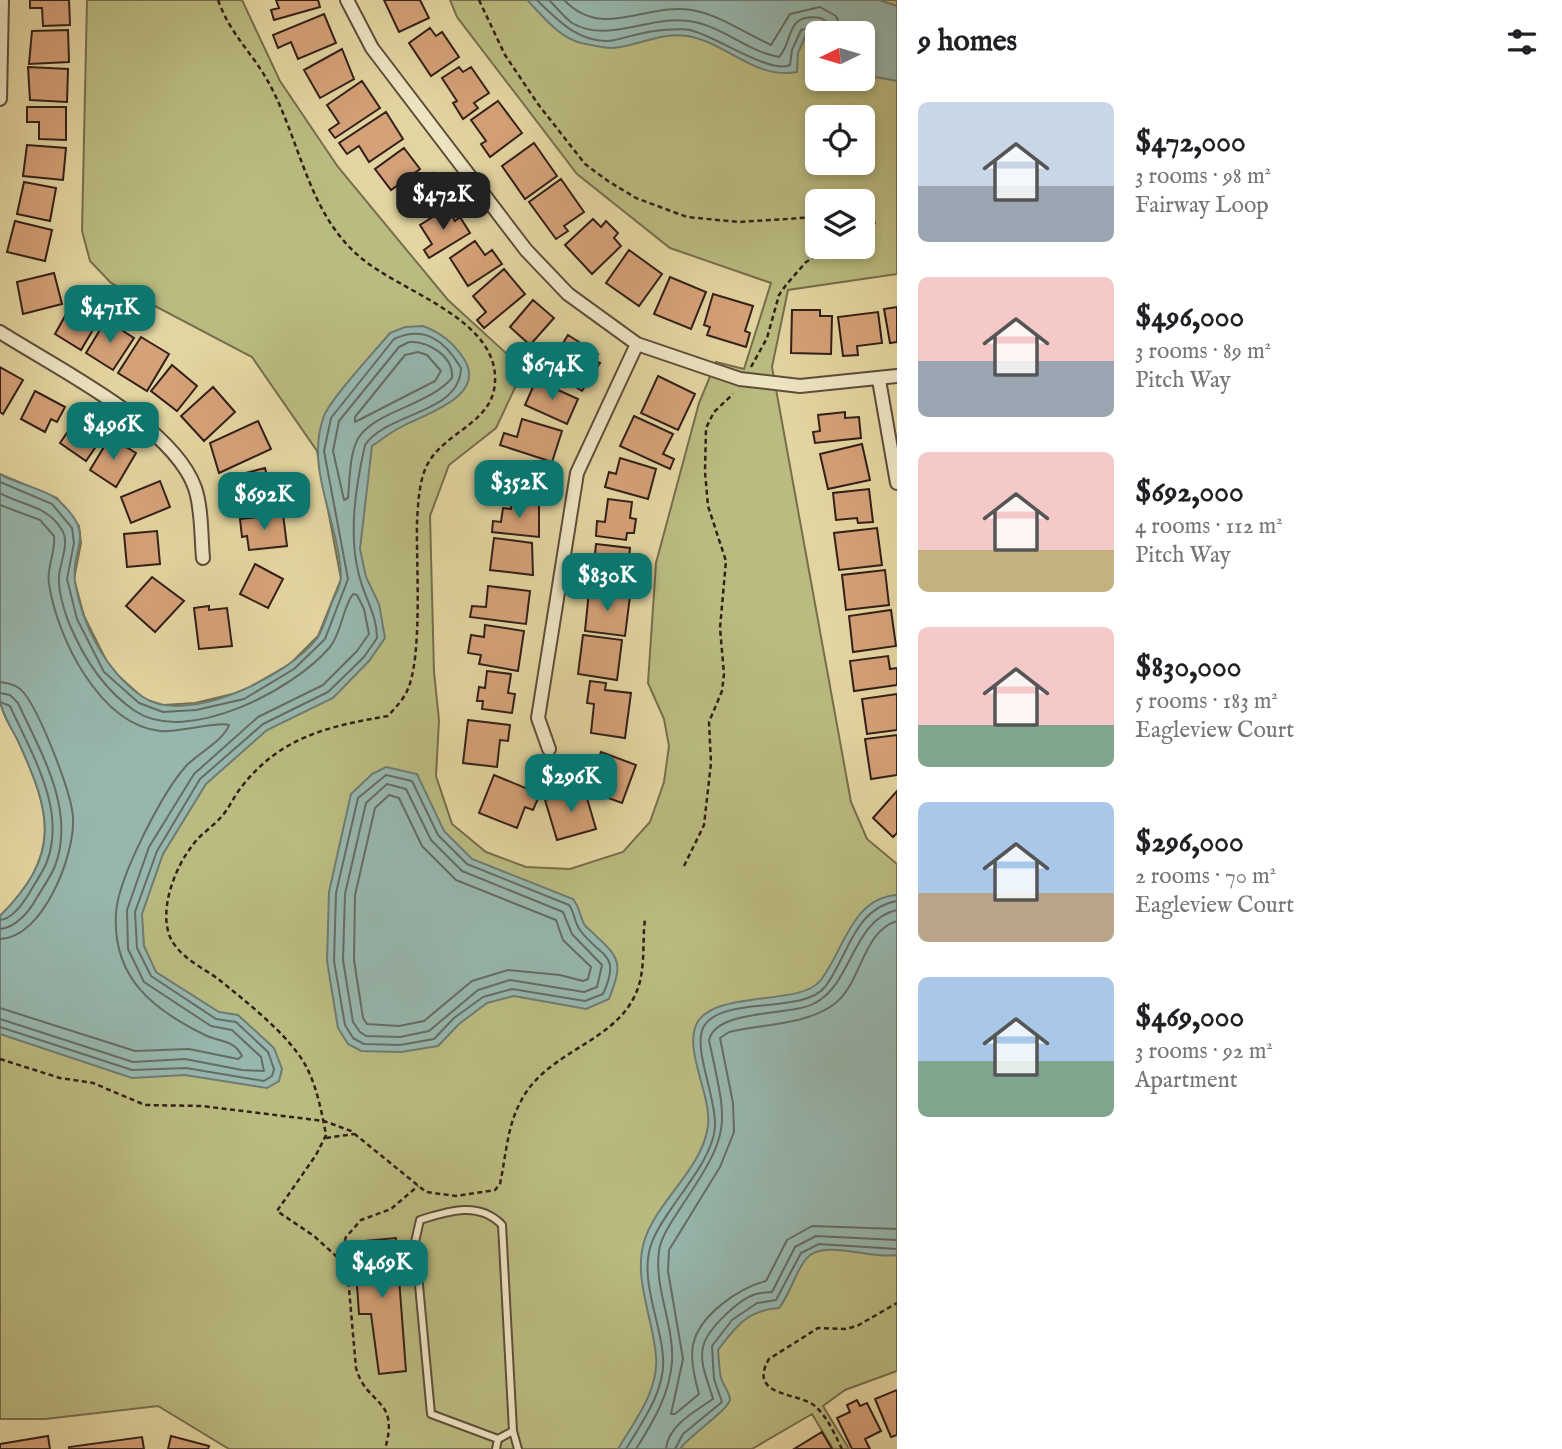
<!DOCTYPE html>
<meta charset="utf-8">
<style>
:root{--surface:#fff;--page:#f2f2f2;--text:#202124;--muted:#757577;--accent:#0f766e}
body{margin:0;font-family:"IM FELL English",serif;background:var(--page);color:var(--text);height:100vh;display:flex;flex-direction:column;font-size:26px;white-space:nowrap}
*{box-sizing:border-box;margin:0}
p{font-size:23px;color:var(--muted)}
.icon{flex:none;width:38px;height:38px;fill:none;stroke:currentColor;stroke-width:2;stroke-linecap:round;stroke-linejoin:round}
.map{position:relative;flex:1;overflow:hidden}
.details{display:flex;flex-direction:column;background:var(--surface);width:665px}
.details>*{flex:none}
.needle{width:46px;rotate:265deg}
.buttons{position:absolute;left:805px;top:21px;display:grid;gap:14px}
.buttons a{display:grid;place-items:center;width:70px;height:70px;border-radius:10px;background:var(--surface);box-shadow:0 4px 10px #0003;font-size:35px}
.price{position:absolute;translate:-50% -60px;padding:0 16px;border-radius:14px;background:var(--accent);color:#fff;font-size:23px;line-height:46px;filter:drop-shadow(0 2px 4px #0008)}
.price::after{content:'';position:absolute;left:50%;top:42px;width:21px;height:16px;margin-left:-10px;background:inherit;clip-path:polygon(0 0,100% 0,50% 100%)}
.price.current{background:#222;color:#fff}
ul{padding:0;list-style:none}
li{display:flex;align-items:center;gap:21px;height:175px;padding:0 21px}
li span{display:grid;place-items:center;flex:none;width:196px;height:140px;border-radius:10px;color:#555}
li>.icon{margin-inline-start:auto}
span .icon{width:84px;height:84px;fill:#fffc;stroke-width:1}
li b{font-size:30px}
h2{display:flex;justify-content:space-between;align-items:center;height:84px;padding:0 21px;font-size:30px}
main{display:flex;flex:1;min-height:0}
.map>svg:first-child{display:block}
.green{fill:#babb80;stroke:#766e4c;stroke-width:2;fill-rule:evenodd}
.water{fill:#97b7ae;stroke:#6f7b72;stroke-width:2}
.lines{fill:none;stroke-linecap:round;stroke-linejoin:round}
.shore{stroke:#656c63;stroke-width:2}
.building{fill:#d5a178;stroke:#332018;stroke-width:2}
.service-casing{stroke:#5f4d3a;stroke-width:10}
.minor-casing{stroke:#5f4d3a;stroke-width:16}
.path{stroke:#332018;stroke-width:2.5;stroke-dasharray:5 3.5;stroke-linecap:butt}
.service{stroke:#ede4c2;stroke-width:6}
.minor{stroke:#ede4c2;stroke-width:12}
</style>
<main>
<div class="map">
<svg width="897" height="1449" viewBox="0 0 897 1449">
<rect width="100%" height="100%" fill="#e3d5a1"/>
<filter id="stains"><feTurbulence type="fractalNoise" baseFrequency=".00286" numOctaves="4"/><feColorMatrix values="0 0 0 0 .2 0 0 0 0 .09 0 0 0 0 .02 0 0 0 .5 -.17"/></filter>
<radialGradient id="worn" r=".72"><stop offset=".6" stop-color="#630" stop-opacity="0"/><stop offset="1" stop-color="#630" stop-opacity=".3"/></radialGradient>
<path class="green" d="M87 0H242L280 81 338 167 448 300 519 365 520 377 496 428 449 465 430 516 434 672 439 720 436 776 452 824 486 852 526 867 570 869 623 852 650 822 664 782 669 746 664 719 648 683 656 563 699 403 716 362 744 369 771 283 670 248 577 174 457 17 450 0H897V274L788 290 772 367 851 802 867 839 897 864V1371L845 1390 823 1406 849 1449H833L812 1414 752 1449H229L158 1406 45 1419H0V916C61 855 52 815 19 743 13 730 1 713 0 699 0 625 0 548 0 474L57 498 79 526 81 543 74 579 84 616 110 668 144 699 163 705 195 703 241 692 290 664 318 636 341 579 317 451 252 357 111 283 90 261 82 231ZM817 33H863V79H817ZM817 117H863V163H817ZM817 201H863V247H817Z"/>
<path class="water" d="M527 0H879L897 6V81L876 77 863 67V33L826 31 806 35 798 53 797 72C755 80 726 42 687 36 660 32 638 46 613 48 604 48 590 45 581 43 558 37 543 16 527 0Z
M423 326C441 333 453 342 464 359 488 397 422 415 399 428 390 433 381 440 372 446L360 549 366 577 379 604 385 638 369 661 333 698 267 730 206 784 163 854 142 914 144 946 156 972 219 1012 238 1015 274 1048 282 1069 279 1081 267 1088 185 1075 132 1078 0 1034V916C61 855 52 815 19 743 13 730 1 713 0 699 0 625 0 548 0 474 16 484 46 489 58 500 98 536 70 546 75 582 82 625 106 672 143 697 186 727 291 675 318 637 324 627 328 613 332 602 335 595 341 585 341 577 340 524 304 469 324 416 330 399 376 350 390 333L405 327Z
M386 767 417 774 444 831 472 859 573 899C580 908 579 914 584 924 586 928 593 932 596 936 623 960 621 967 609 999L586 1009 514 996 487 1003 459 1024 438 1046 401 1052 361 1051 348 1044 338 1028 327 961 329 892 351 794 372 774Z
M897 895V1255C874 1260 821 1238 806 1259 794 1274 791 1293 779 1308 748 1310 736 1326 718 1350 719 1359 719 1370 721 1378 723 1385 729 1391 730 1399 730 1409 690 1435 680 1449H618C634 1422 659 1390 656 1357 654 1321 633 1279 644 1242 656 1201 702 1170 708 1126 712 1096 683 1049 697 1023 715 990 800 1006 820 981 844 951 851 898 897 895Z"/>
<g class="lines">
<path class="shore" d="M537 0C558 21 582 46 615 40 632 36 646 31 663 30 672 30 682 28 690 30 714 35 771 75 790 65L792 50 801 30 817 26 824 33
M549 0C556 7 564 17 572 23 608 44 650 15 689 21 721 25 748 52 779 57 794 42 784 12 821 18L830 24 833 33
M564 0C604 41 644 2 692 10 720 15 746 34 771 45L790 14 820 7 836 16 843 33
M409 342C428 341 454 356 452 378 429 405 376 411 359 437 349 453 350 480 348 498L344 500 333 451 339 421 399 347Z
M418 352 427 355 441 371 435 381 355 422V417L405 355Z
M0 482 52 504 72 528 74 543 67 579 77 619 104 672 139 703 163 712 196 710 244 699 294 669 325 639 348 579 324 451 331 418 394 339C425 325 445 341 461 368 460 414 387 412 365 445 356 485 348 534 359 575 364 597 377 614 377 638L364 657 328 692 263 724 200 779 157 851 135 912 137 948 151 976 216 1019 236 1022 268 1052 274 1069 272 1076 264 1081 186 1068 132 1070 0 1027
M0 493C23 506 47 505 62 530 70 543 60 562 59 576 58 590 64 611 69 623 83 657 104 690 135 711 187 746 295 689 330 647 342 632 342 609 353 594L357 595 364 609 369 634 357 651 323 685 258 717 194 774 149 847 127 910 128 949 144 982 211 1026 232 1030 261 1057 264 1071 242 1070 185 1059 133 1062 0 1019
M0 505 40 520 54 536C56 552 46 568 49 584 57 637 99 724 160 731 177 733 219 721 229 725 224 740 199 753 187 765 163 791 118 878 116 913 112 978 153 1010 207 1036 221 1042 234 1040 242 1056L238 1059 189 1049 135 1051 0 1008
M0 682C9 683 18 685 24 693 40 713 72 793 73 818 75 855 43 938 0 939
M0 693 10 695 18 703C41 753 76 810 55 866 50 878 42 889 36 899 29 912 15 928 0 929
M0 702 10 706C31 753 68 811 46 864 42 873 35 883 30 892 24 902 13 919 0 920
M386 775 412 781 438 835 467 864 569 905C575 913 574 922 580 930 600 958 622 952 603 994L585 1001 512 989 483 997 454 1018 434 1039 400 1045 364 1044 353 1038 345 1025 334 961 336 893 358 798Z
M387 784 406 789 431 840 462 871 563 912 572 934 602 965 597 987 584 992 510 980 478 990 429 1031 400 1037 366 1036 360 1032 353 1022 343 960 345 894 366 803Z
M389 795 399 798 422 846 456 880 556 920 563 940 591 967 588 979 583 981 560 975 508 970 472 981 424 1021 399 1026 367 1024 363 1018 354 960 355 895 375 808Z
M897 921C861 932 862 985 833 1005 805 1025 762 1024 729 1032L720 1038 733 1103 734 1132 720 1167 669 1250 668 1271 683 1359 671 1414H675L699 1394C695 1380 690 1360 693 1345 699 1315 739 1288 766 1281L787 1240 812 1226 897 1229
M626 1449C642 1422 666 1390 663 1357 661 1322 638 1277 652 1242 666 1206 712 1165 715 1127 717 1099 693 1050 703 1028 719 995 802 1015 825 987 848 957 854 908 897 901
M636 1449C653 1422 670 1394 672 1361 674 1324 654 1288 659 1251 661 1235 675 1217 683 1204 733 1129 727 1126 709 1040 717 1008 790 1017 815 1003 853 983 852 920 897 910
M666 1449C668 1425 696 1411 713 1399 709 1383 699 1365 703 1347 707 1329 739 1299 756 1294 761 1292 767 1293 772 1292L795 1247 816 1236 897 1240
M675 1449 683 1434 722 1402 714 1379 712 1346 732 1320 757 1303 776 1300 801 1253 819 1244 897 1249"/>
</g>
<path class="building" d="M30 0H69L70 25 43 26 42 8H30Z
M276 0H318L320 7 274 20 271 10 279 8Z
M384 0H420L429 18 399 32Z
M324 14 336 43 298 59 291 42 278 48 273 35Z
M430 28 436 36 442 32 459 57 431 76 409 43Z
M68 30 69 62 29 64 32 31Z
M342 49 354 79 320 98 304 70Z
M28 67 68 69 67 102 30 100Z
M459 67 463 72 471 67 489 93 474 103 478 108 463 119 453 103 457 101 442 78Z
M362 81 380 108 335 138 329 130 339 123 327 105Z
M498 101 522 133 490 157 481 144 486 141 471 120Z
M27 107H66V140L39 139V122H27Z
M386 112 403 139 369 162 359 146 347 154 339 143Z
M534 143 557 176 525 199 502 166Z
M27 145 66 148 63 180 23 176Z
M404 148 420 169 391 190 375 169Z
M433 173 448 196 418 216 403 194Z
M561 179 584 212 564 226 568 231 556 239 529 202Z
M24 182 56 188 50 221 17 214Z
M447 208 455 221 460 217 470 233 429 258 424 250 432 244 420 225Z
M593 219 601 227 606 221 618 233 614 238 621 246 592 274 565 245Z
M15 221 52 230 45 261 7 252Z
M475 241 485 255 492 250 502 264 468 286 450 258Z
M629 250 662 274 639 306 606 283Z
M504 269 525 294 484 328 477 320 486 312 473 296Z
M54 273 62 304 23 314 17 282Z
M670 277 706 292 691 329 654 314Z
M713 294 753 306 745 331 750 333 746 347 707 335 710 327 704 325Z
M74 300 101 316 81 350 55 334Z
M533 300 554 318 530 345 510 327Z
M897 307V342L890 343 884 309Z
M792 310H820V316H832L831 354 791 353Z
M878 312 882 343 857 346 858 355 843 356 838 317Z
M106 320 134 338 113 370 86 353Z
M568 335 598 354 594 360 600 363 582 391 547 369Z
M141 337 169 354 147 391 118 373Z
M172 365 197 386 177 411 151 391Z
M0 367 23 380 3 414 0 412Z
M658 376 695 394 678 430 641 413Z
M536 380 578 399 567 424 525 405Z
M213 387 235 412 204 441 181 416Z
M35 391 65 407 57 422 51 419 45 432 21 419Z
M845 412V418L859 417 861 438 815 443 813 432 820 431 818 415Z
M634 416 673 434 663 454 674 459 670 469 620 446Z
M77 418 105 433 86 461 60 443Z
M522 419 562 431 552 462 500 445 504 433 517 437Z
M258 421 271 449 219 473 210 443Z
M110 437 136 453 116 487 90 470Z
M862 444 870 480 828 489 820 454Z
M620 458 656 469 648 499 605 487 609 472 616 474Z
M506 461 545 466V499L502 493Z
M265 468 273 501 231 511 223 479Z
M160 481 170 507 131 523 121 497Z
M869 489 873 522 858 523 857 518 836 520 833 493Z
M608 499 632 502 630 518 636 519 634 533H627L626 540 596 536 597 521 605 522Z
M512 502 539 505V537L492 532 493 521 501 522 503 508 511 509Z
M283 514 287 546 249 550 247 536 242 537 240 519Z
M877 528 882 565 839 570 834 533Z
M157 531 160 564 127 567 124 534Z
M494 538 532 543 533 575 490 570Z
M596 544 630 548 626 588 592 584Z
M255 564 283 579 268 608 240 594Z
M885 570 889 605 846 610 842 575Z
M152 577 184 601 155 632 126 606Z
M488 586 530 591 526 624 470 617 472 606 486 607Z
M589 591 630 596 625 636 585 631Z
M209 606V610L227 608 232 646 199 649 194 608Z
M891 610 896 646 853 652 849 616Z
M485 625 524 631 518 671 479 664 481 655 468 653 471 635 484 637Z
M583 635 622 640 617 680 578 674Z
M888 656 890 669 897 668V685L854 691 850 661Z
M487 671 511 674 508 693 515 694 512 713 482 709 483 701H477L479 687 485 688Z
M590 681 606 683 605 690 631 693 625 738 591 733 594 704 587 703Z
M897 694V730L867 734 862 699Z
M468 720 510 725 508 741 500 740 497 767 463 763Z
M897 735V775L871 779 865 739Z
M601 752 636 765 622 803 586 790Z
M494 775 540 794 533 810 525 807 517 828 479 813Z
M584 788 596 829 557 840 545 800Z
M897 791V833L893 837 873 818Z
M396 1238 406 1371 379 1374 371 1314H359L354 1242Z
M897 1390V1435L891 1437 875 1399Z
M857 1400 860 1406 867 1403 881 1431 865 1439 870 1449H852L837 1418 850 1412 847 1405Z
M822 1432 832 1449H794Z
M48 1436 50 1449H0V1444Z
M171 1436 209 1446 208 1449H168Z
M142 1437 144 1449H69V1447Z"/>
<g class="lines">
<g class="service-casing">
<path id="service" d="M498 1439 431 1414 415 1242 420 1220C449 1211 479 1201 502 1225L513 1431
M496 1449 498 1439 513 1431 518 1449"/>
</g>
<g class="minor-casing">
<path id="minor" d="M347 0 372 48 526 250 568 294 637 344 740 379 800 386 897 376
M0 99 2 0
M0 332C56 368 173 425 195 488 202 509 201 536 203 558
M879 380 897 483
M549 749 538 718 577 473 637 344"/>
</g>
<path class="path" d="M218 0C231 36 253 53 270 85 301 143 308 213 360 257 399 291 491 316 495 375 498 423 446 429 427 465 419 481 418 504 417 522 416 562 423 658 407 691 403 700 395 708 388 716 330 726 282 736 243 785 235 794 230 807 222 816 213 827 200 834 192 846 174 869 157 914 172 941 182 958 201 967 217 978 245 1001 290 1035 307 1068 317 1088 322 1113 326 1135L316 1155 277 1211 314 1236 347 1266 356 1368C367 1407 400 1397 385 1449
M479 0 505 55 538 104 585 164 608 181 636 198 687 217 739 222 817 217
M863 210 875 222 872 229 863 235
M751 367 767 338 779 295 786 285 806 262 832 247
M684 866 704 825 711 763 709 722 722 691 724 674 720 628 726 561 708 506 705 472 706 428 714 412 733 394
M0 1059 60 1078 93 1083 145 1105 202 1106 324 1121 351 1131 426 1192 456 1196 495 1190 500 1184C506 1156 507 1126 521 1101 546 1051 615 1043 636 993 646 971 642 942 645 919
M326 1138 354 1134
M339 1257 346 1237 361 1220 391 1209 418 1186
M842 1449C835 1435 828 1418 816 1407 802 1392 746 1398 769 1359L818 1328 845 1329 857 1326 897 1303"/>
<use href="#service" class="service"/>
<use href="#minor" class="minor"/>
</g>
<rect width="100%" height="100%" filter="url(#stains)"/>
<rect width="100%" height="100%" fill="url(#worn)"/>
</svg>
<div class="buttons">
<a><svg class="needle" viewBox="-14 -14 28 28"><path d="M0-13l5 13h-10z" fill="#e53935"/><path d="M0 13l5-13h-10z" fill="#757577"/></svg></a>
<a><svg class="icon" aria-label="locate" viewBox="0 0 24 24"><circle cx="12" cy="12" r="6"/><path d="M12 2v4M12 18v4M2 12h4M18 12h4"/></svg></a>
<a><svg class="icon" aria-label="layers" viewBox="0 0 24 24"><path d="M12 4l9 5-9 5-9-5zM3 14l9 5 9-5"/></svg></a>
</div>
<b class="price current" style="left:443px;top:232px">$472K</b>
<b class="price" style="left:110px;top:345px">$471K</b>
<b class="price" style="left:552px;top:402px">$674K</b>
<b class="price" style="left:113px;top:462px">$496K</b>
<b class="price" style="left:519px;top:520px">$352K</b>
<b class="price" style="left:264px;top:532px">$692K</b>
<b class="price" style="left:607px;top:613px">$830K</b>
<b class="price" style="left:571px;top:814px">$296K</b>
<b class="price" style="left:382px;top:1300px">$469K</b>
</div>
<section class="details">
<h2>9 homes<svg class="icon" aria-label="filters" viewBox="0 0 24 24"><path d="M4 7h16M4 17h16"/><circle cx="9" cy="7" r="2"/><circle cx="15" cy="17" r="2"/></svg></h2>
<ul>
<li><span style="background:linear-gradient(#c9d6e8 60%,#9aa5b1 0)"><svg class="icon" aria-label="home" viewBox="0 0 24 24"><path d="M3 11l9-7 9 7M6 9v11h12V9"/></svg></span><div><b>$472,000</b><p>3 rooms · 98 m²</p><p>Fairway Loop</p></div></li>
<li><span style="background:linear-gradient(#f6c9c9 60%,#9aa5b1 0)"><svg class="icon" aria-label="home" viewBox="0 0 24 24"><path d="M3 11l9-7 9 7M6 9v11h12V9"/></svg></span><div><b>$496,000</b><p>3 rooms · 89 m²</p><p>Pitch Way</p></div></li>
<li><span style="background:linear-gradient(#f6c9c9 70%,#c2b280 0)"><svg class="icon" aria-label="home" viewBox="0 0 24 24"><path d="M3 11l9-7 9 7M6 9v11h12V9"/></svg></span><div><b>$692,000</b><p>4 rooms · 112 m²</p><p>Pitch Way</p></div></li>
<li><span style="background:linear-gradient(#f6c9c9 70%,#7fa58c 0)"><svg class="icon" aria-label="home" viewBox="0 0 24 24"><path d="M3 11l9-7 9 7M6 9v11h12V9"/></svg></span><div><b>$830,000</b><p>5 rooms · 183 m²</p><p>Eagleview Court</p></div></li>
<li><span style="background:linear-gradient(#a9c7e8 65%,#b9a48a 0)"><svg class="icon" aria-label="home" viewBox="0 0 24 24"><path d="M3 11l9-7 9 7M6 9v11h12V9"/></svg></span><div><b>$296,000</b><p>2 rooms · 70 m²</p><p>Eagleview Court</p></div></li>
<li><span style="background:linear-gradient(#a9c7e8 60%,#7fa58c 0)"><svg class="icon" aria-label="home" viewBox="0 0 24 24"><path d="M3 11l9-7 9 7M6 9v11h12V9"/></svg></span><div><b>$469,000</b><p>3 rooms · 92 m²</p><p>Apartment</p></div></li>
</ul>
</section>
</main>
